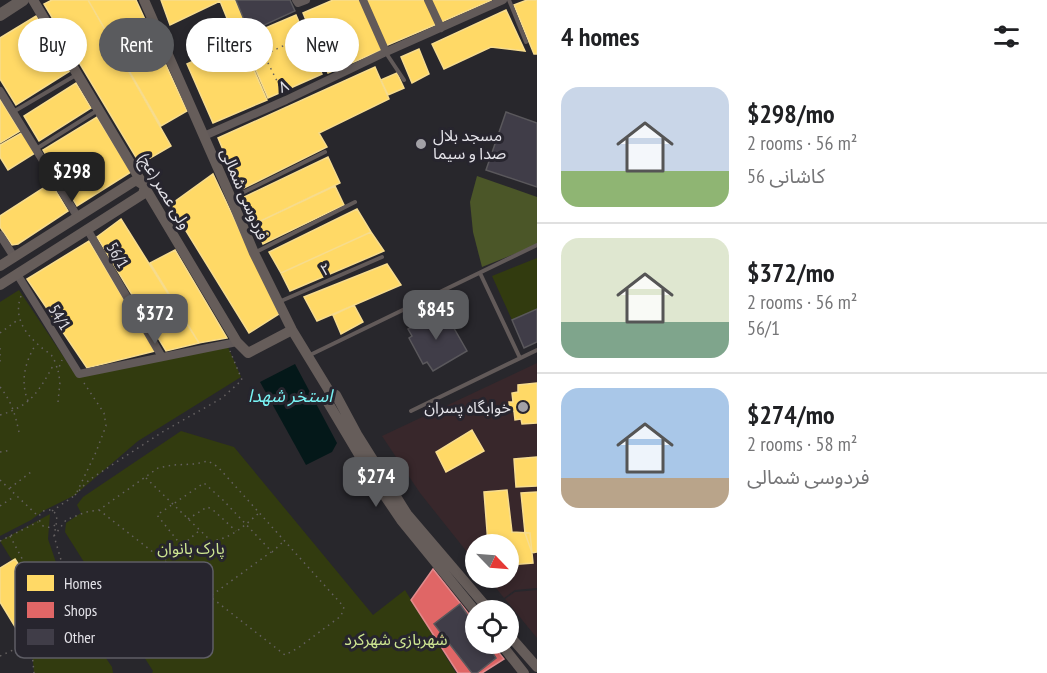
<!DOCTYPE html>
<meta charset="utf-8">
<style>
:root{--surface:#fff;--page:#f2f2f2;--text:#202124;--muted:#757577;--line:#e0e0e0;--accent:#5a5b5e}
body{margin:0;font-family:"PT Sans Narrow","Noto Sans Arabic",sans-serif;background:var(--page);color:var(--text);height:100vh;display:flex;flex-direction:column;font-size:22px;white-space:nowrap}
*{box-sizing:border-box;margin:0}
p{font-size:20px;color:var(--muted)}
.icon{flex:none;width:33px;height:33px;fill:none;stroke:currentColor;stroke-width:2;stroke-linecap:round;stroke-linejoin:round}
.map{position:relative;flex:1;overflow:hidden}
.drawer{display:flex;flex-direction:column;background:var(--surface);width:510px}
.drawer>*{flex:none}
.guide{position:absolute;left:18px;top:18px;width:429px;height:54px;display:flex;gap:12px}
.needle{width:39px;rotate:115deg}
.fabs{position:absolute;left:465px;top:534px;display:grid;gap:12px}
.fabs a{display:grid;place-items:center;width:54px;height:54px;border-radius:50%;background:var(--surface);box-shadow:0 3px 9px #0003;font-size:30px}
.price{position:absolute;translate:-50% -51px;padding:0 14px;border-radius:12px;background:var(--accent);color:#fff;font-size:20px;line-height:39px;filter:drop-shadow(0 2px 3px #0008)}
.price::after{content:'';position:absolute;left:50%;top:36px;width:18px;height:14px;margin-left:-9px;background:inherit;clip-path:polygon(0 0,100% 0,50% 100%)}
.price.selected{background:#222;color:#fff}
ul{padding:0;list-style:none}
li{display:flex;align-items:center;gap:18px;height:150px;padding:0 24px}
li+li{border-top:2px solid var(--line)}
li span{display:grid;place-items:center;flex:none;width:168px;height:120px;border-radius:18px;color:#555}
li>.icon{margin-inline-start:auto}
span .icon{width:72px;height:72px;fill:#fffc;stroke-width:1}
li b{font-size:26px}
h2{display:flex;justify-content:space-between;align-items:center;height:72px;padding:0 24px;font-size:26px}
.tag{padding:0 21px;border-radius:27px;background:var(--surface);box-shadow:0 3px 9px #0003;font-size:21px;line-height:54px}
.tag.selected{background:var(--accent);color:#fff}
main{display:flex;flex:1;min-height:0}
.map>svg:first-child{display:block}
.education{fill:#38272b}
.green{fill:#323b0f}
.forest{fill:#4b5628}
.water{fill:#041819}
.homes{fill:#ffd966;stroke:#f7dc8d;stroke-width:1.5}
.shops{fill:#e06666;stroke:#e18b8d;stroke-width:1.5}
.building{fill:#403d48;stroke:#5a585c;stroke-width:1.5}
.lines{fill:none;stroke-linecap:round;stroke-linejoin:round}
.path{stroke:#656161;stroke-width:1.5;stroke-dasharray:1.5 4.5;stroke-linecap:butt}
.lane{stroke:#625a59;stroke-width:4}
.street{stroke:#625a59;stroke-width:8}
.secondary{stroke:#665d5a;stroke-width:10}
.primary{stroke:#645c59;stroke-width:12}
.poi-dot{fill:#a2a1a6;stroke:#27252e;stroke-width:2}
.labels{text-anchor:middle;stroke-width:6;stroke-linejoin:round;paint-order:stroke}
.street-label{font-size:16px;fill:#e3e2e8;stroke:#27252e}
.poi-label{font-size:16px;fill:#e3e2e8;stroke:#27252e;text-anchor:start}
.park-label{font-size:16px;fill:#cde591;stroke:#27252e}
.water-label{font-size:18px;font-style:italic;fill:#79f4f5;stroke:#27252e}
.key{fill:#27252e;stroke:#5f5e66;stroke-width:1.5}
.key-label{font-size:16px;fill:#e3e2e8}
</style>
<main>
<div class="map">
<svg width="537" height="673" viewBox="0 0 537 673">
<rect width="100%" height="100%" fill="#28272c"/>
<path class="education" d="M537 363V588L515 590 504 598 488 578H508V544H476L475 562 420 493 382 436Z
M537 590V638L505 599 515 592Z"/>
<path class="green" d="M537 258V309L512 320 492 276Z
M19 290 77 377 228 347 241 377 138 441 75 495 43 511 31 520 0 536V302Z
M181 431 234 447 373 615 405 590 456 673H152L153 671 65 532 66 523 81 513 77 505 83 497Z
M50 514 48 539 61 577 65 601 61 618 56 631 0 541Z
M71 627 87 630 112 667 113 673H34L32 651Z"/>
<path class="forest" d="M477 176 537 197V245L482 267 473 232 470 202Z"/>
<path class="water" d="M295 364 337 443 332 452 306 465 260 382Z"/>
<path class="homes" d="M52 0H88L171 146 140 164 44 4Z
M88 0H136L187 111 161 126Z
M161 0H235L248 27 233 33 220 1 170 25Z
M333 0H361L382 50 328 73 303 13Z
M362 0H426L437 24 383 47Z
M429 0H492L439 23Z
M527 0H537V54H534L514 5Z
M506 10 525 51 491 47 444 69 432 44Z
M296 15 322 74 268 98 242 38Z
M36 16 70 71 16 105 0 79V38Z
M241 40 267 100 213 123 187 64Z
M419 49 429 74 412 83 401 57Z
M375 67 389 99 319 133 327 147 240 190 218 138Z
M397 73 404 88 388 95 381 80Z
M76 83 91 108 39 141 24 116Z
M0 99 20 131 0 143Z
M97 117 131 172 77 206 43 150Z
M23 132 35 153 8 170 0 157V145Z
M328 157 340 183 254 224 242 198Z
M213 174 279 314 249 333 170 205Z
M51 183 68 211 18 244 12 245 0 227V216Z
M335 186 344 205 263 244 254 224Z
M357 209 371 232 281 273 269 252Z
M121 219 199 343 166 351 97 237Z
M371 232 384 251 290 291 281 273Z
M89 241 155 351 87 368 27 279Z
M175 250 227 338 199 343 150 263Z
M387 264 401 285 317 321 304 297Z
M354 305 363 322 341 334 333 315Z
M537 383V423L522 424 521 419 515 420 514 411H510L509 402H513L512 393 518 392V385Z
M472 430 484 451 446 472 436 452Z
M537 457V486L516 487 514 459Z
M507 490 512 532 530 533 533 563 508 565V544H488L484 492Z
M537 492V552L532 553 525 533 521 493Z
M15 559 60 629 28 648 0 602V568Z"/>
<path class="shops" d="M433 569 476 623V644H492L504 659 482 673H458L411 600Z"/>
<path class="building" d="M236 0H290L295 11 249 32Z
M506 112 537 123V187L486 170Z
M443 309 467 351 433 371 427 362 423 364 409 338 412 336 408 329Z
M537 309V342L524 348 512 320Z
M460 604 476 627V644H487L496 658 477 673H472L434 624Z"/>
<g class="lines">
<path class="path" d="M282 91 264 55 287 44
M21 296C13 317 25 334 41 347 44 350 50 353 52 356 55 360 56 366 58 370
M0 333 19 319
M0 348V365
M0 387C12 402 15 414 19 432
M28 401C20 381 25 362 36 344
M58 402 60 382 58 370 62 360
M0 415C31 406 39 391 54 364
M0 452 11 450
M146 478 211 541C231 539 245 525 259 513
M0 480 38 516
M10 488 31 472
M77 492 96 452 106 426 104 413 84 383
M75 495 89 480 164 431 222 398 242 380 230 351
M0 506 15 496
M52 511 74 496
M188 519 207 507 212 509 236 531
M55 525C46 531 37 525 40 514L43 511 48 510H52L56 514 57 520 54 536 78 618
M10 536 59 628
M54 536 66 520 86 512 99 510 158 468 173 465 195 464 208 461 218 467 344 607 341 616 298 648 285 655 99 510
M0 541 38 522
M181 545 157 515 204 483 224 501 272 552 284 541
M212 595 271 552
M31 642 34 673
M0 656 63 627 125 594 200 530"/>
<path class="lane" d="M509 0 526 42
M386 53 404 80
M13 112 76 75
M36 149 98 110
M232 198 325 152
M256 252 355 202
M480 273 520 358
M281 301 382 257
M310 355 537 245
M411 411 537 350"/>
<path class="street" d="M296 0 298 3 306 0
M363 0 386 52
M428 0 441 28
M0 91 77 216
M204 136 286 100 386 52 503 0
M87 229 162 357
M0 235 14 257
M17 274 79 374 237 342"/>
<path class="secondary" d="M33 0 237 342 248 353 292 330
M144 0 231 198 254 253 292 330 331 394H334L336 395 358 436 407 514 489 610
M0 266 136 180 145 186 143 194 0 285
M331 394 327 401 374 480 401 520 476 612
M508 634 537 667
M501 644 524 673"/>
<path class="primary" d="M0 15 23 0"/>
</g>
<g class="poi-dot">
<circle cx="421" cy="144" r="6"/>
<circle cx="523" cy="407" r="6"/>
</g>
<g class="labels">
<g class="street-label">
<text transform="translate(283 86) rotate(-25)" y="6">۸</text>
<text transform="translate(165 191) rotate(59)" y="6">ولی عصر (عج)</text>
<text transform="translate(245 194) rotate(67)" y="6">فردوسی شمالی</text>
<text transform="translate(118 255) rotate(59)" y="6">56/1</text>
<text transform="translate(325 269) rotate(-23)" y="6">۲</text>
<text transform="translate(60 317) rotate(58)" y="6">54/1</text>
</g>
<g class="poi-label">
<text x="433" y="141">مسجد بلال<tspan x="433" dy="18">صدا و سیما</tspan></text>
<text x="511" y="413" text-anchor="end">خوابگاه پسران</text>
</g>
<g class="park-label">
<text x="191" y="554">پارک بانوان</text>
<text x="396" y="645">شهربازی شهرکرد</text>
</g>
<g class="water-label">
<text x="290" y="402">استخر شهدا</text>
</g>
</g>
<rect x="15" y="562" width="198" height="96" rx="9" class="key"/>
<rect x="27" y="575" width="27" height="16" fill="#ffd966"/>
<rect x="27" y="602" width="27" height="16" fill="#e06666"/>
<rect x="27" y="629" width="27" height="16" fill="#403d48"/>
<g class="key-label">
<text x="64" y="589">Homes</text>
<text x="64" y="616">Shops</text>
<text x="64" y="643">Other</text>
</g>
</svg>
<div class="fabs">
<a><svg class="needle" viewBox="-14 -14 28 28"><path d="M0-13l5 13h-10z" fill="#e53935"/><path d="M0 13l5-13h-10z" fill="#757577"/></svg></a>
<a><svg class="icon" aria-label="locate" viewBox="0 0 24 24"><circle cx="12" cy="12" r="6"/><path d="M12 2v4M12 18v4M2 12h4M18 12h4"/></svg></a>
</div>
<b class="price selected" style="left:72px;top:203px">$298</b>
<b class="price" style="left:436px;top:341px">$845</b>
<b class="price" style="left:155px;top:345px">$372</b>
<b class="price" style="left:376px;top:508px">$274</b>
<div class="guide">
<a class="tag">Buy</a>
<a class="tag selected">Rent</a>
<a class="tag">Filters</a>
<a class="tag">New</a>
</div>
</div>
<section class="drawer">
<h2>4 homes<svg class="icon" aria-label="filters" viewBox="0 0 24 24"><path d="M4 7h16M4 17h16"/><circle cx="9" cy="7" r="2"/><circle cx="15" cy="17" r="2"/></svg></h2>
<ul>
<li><span style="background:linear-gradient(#c9d6e8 70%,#8fb573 0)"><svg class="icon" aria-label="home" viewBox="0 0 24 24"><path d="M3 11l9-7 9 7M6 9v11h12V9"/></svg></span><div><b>$298/mo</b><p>2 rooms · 56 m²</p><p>کاشانی 56</p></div></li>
<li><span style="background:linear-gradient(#dfe7d0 70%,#7fa58c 0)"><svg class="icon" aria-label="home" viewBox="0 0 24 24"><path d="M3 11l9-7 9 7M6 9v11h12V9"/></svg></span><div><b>$372/mo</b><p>2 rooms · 56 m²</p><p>56/1</p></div></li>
<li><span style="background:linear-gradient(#a9c7e8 75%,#b9a48a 0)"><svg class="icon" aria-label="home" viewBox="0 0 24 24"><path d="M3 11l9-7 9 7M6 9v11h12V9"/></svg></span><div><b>$274/mo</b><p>2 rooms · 58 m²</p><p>فردوسی شمالی</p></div></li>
</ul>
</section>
</main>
